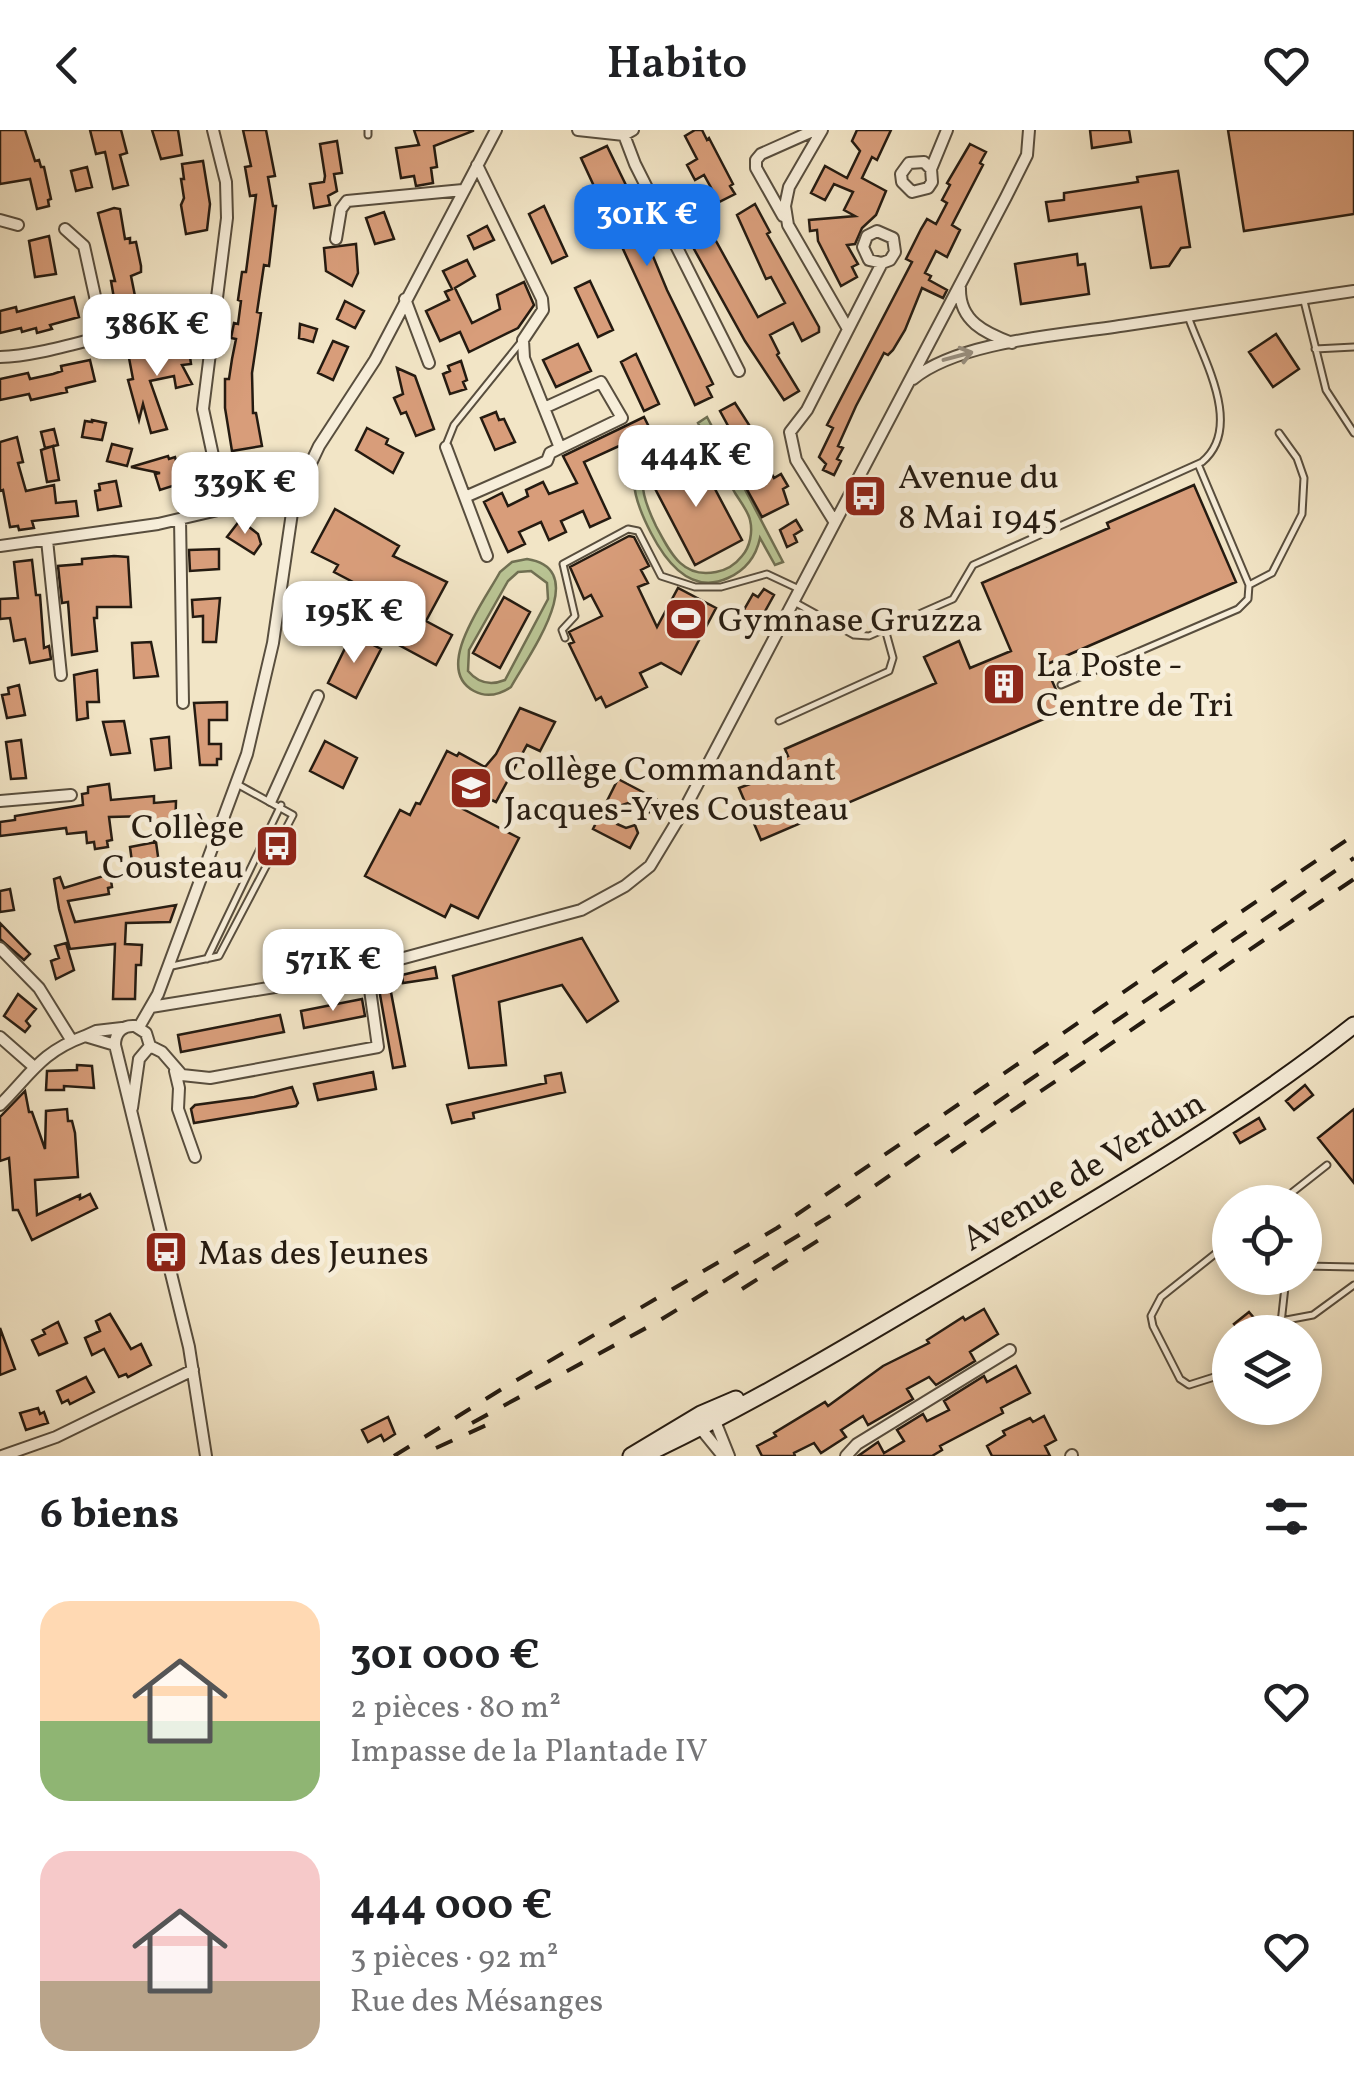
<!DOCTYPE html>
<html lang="fr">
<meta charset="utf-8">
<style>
:root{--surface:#fff;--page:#f2f2f2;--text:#202124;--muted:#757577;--accent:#1a73e8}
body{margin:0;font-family:Vollkorn,serif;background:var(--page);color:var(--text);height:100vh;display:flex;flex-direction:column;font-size:38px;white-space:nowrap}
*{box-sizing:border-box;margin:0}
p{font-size:32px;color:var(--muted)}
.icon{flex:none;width:55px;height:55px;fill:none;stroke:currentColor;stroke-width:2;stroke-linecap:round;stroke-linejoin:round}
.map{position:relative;height:1326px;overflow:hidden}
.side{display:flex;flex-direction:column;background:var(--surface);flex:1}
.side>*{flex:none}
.buttons{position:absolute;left:1212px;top:1055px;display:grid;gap:20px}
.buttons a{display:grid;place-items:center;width:110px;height:110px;border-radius:50%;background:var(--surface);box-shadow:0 5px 15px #0003;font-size:50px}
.price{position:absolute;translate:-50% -85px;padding:0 22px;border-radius:20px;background:#fff;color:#222;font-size:32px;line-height:65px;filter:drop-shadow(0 2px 5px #0008)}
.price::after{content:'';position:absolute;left:50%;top:60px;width:30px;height:22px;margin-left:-15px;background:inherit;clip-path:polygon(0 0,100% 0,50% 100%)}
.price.active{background:var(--accent);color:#fff}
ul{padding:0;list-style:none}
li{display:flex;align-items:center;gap:30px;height:250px;padding:0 40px}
li span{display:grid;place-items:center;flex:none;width:280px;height:200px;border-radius:30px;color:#555}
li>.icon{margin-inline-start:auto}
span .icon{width:120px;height:120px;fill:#fffc;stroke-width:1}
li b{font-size:42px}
h2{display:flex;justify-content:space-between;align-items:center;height:120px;padding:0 40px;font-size:42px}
header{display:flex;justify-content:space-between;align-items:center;height:130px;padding:0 40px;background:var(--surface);font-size:45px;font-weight:600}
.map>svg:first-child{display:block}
.green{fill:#bac595;stroke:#707053;stroke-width:2.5;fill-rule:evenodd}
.building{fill:#d89d7a;stroke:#251b11;stroke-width:2.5}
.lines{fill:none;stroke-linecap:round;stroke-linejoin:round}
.lane-casing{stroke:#584e3e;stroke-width:9}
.street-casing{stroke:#584e3e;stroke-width:14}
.secondary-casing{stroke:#251b11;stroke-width:19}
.lane{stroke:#f7eeda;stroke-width:5}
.street{stroke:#f7eeda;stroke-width:10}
.secondary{stroke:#f7eeda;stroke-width:15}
.rail{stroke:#251b11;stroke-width:4;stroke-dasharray:18 18;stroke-linecap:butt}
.oneway{stroke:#988f80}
.labels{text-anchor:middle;stroke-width:10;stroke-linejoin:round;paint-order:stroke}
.poi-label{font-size:35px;fill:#251b11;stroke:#f7eeda;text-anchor:start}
.street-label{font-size:35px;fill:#251b11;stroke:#f7eeda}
</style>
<header><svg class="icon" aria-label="back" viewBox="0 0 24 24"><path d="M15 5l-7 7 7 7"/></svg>Habito<svg class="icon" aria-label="heart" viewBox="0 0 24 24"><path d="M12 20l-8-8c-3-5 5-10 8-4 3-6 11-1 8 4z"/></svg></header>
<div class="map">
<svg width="1354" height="1326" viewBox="0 0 1354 1326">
<rect width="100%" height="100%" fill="#f2e5c6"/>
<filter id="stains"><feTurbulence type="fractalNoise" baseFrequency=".002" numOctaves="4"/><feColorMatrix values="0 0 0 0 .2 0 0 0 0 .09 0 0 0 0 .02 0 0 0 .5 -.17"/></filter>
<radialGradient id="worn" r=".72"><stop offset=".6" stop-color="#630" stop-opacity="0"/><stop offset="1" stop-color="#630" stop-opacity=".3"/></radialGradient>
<path class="green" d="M707 287 783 432 775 435 760 408C756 427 746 440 728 448 691 465 666 432 651 403 634 370 619 332 663 312 679 304 691 304 707 310L698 293ZM683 315C714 315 722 339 735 363 740 371 748 381 750 390 753 402 750 417 742 426 735 435 727 440 716 442 682 449 670 422 656 396 636 355 633 329 683 315Z
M527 429C593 439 528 526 511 557 499 565 487 568 474 561 432 539 485 470 500 442L512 432ZM531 441 547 453 548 469 505 550C490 556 478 553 468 541L469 520 508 451 518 442Z"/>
<path class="building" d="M0 0H25L35 31 39 30 41 37H44L51 69 48 70 49 76 37 79 30 49 0 54Z
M90 0H121L127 23 120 25 128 55 113 59 105 22 96 24Z
M152 0H178L182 25 161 29Z
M243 0H266L275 46 268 47 273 76H276L269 136 264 135 257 182 261 183 252 243 253 283H256L262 316 232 321 225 278V249H229L232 229 236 209 231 208 234 193 238 194 241 171 238 170 242 142H246L256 65 250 66 245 37 251 36Z
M414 0H473V1L434 16 437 37 431 38 433 53 416 56 414 46 401 48 396 18 419 15Z
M695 0H702L707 10 709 8 733 54 730 56 735 64 719 72 704 45 695 50 687 35 697 29 685 6Z
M857 0H891L877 30 872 27 862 48 886 61 876 85 862 98 855 114 847 115 858 134 852 137 857 147 841 156 818 111 817 100 810 101 809 90 855 86 844 80 853 62 834 54 825 70 811 63 825 36 847 48 860 21 852 11Z
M1090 0H1129L1131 12 1092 18Z
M1228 0H1354V84L1244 101Z
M337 11 342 43 334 44 337 61 328 66 330 75 314 78 310 54 324 52 325 46 320 14Z
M970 14 986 22 980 33 983 35 952 95 960 100 947 127 936 121 925 143 931 146 929 150 947 160 943 168 922 158 905 200 893 220 888 225 884 223 856 276 838 316 843 318 837 329 841 331 834 345 823 340 826 334 819 327 833 298 827 295 912 132 906 129 921 99 927 89 936 94 947 73 942 70 950 55 947 53Z
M607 16 656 117 650 119 667 160 713 254 707 257 712 267 695 275 581 28Z
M203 31 210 74 207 100 186 104 181 75 184 68 181 49H184L182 34Z
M87 37 92 57 76 61 71 41Z
M1178 41 1190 117 1181 118 1169 136 1151 138 1141 77 1049 91 1046 72 1064 70V63L1138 52 1137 47Z
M755 74 770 102 767 104 819 197V202L802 211 793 193 770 205 779 223 777 225 799 261 784 270 745 211 689 110 692 108 689 102 706 93 758 187 785 173 771 147 766 149 737 85Z
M544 76 567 126 552 133 529 84Z
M114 78 120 79 125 109 130 108V113L136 112 141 136V142L131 146 137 176 116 180 111 151H115L98 83Z
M384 82 394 109 375 114 366 88Z
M487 96 494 110 474 119 468 106Z
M49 106 56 144 35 147 29 111Z
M356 114 358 143 352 156 326 141 324 118Z
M1077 124 1078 135 1085 134 1089 164 1021 174 1015 134Z
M467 130 475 146 455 158 472 193 500 179 497 165 524 152 534 175 518 198 469 222 460 202 440 211 426 181 449 170 445 162 452 159 443 141Z
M590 151 613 200 598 207 575 158Z
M74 167 79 187 50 195 52 199 37 203 36 198 22 202 21 198 0 203V181L16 177 17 182Z
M345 171 364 181 355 198 337 189Z
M300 194 317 199 313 212 299 208Z
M1276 204 1299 239 1273 257 1249 222Z
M333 211 348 217 333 250 318 243Z
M188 212 191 234 182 235 192 254 176 258 174 246 150 251 167 299 151 303 143 274 139 290 128 250 133 249 129 228Z
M578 214 591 241 556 257 543 230Z
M636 224 659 274 644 281 621 232Z
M90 230 95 251 66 258 67 262 31 270 29 264 0 270V249L28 243 30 249 53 244 62 241 61 236Z
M461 231 467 250 463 252 466 259 450 264 443 244 450 241 448 236Z
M397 238 415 246 434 299 416 306 406 282 401 284 394 268 403 264Z
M735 273 769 326 763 329 774 348 781 344 788 356 783 359 788 374 762 387 738 343 745 339 740 330 745 327 720 281Z
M496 282 499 290 504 289 515 312 495 320 481 288Z
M644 287 648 295 628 305 630 311 584 332 610 388 590 397 583 381 561 391 566 402 549 410 541 392 519 402 525 414 508 422 484 372 502 363 508 376 528 366 526 360 543 352 549 364 577 353 563 326Z
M92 290 106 293 102 310 82 307 85 291 92 292Z
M367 298 388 309 386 314 403 323 393 343 356 320Z
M54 299 58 315 45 318 41 302Z
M17 307 23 332 18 333 26 361 54 355 56 373 76 371 78 386 32 391 34 398 19 400 18 396 10 397 3 360 0 361V312Z
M112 314 132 319 127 336 107 331Z
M53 316 59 350 47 352 41 320Z
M697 325 742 410 695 435 650 349Z
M168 326 169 329 175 327 182 353 160 360 155 344 160 343 131 337Z
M116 351 121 376 98 380 95 361 100 360 99 354Z
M1194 355 1236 452 1045 535 1065 580 761 710 739 658 750 654 746 644 788 626 785 619 936 553 924 527 959 511 970 538 1011 521 982 453 1109 398 1107 393Z
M335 379 399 416 393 426 447 452 426 491 452 505 436 535 384 507 392 490 386 487 393 473 334 442 338 435 312 422Z
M240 390 258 404 261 414 254 424 227 407Z
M796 390 802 400 794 405 797 412 787 417 780 400Z
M629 406 634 407 649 436 641 440 648 453 638 457 657 497 678 458 716 478 681 544 661 533 640 543 647 557 606 577 601 567 596 570 569 514 574 512 569 502 602 486 591 465 584 469 570 437Z
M219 419V439L190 441 189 420Z
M114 426 128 427 131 477H97V488H94L97 521 72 525 68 472 62 473 58 436 82 434V429Z
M32 430 36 465H40L44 518 49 516 51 529 30 533 25 509 14 511 10 488 0 489V469L18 468 14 432Z
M764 459 774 465 758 494 741 485 753 464 758 467Z
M504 467 530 482 500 538 473 523Z
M220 468 216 512H203V486L193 487 192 470Z
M352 504 381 519 356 568 328 553Z
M151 512 158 546 134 548 132 513Z
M97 540 99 572H87L88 588 77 590 74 545Z
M19 555 25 585 7 588 2 565 9 564 8 558Z
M227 572V590H209V614H221V629H217V635H200L194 573Z
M520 578 555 592 540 621 527 615 496 672 473 661 463 679 519 708 478 788 451 775 445 787 365 746 400 680 410 685 416 673 420 674 447 621 457 626 459 623 485 637 496 624Z
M124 591 130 623 111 625 103 592Z
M169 607 171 638 155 640 151 609Z
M21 610 26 648 11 649 6 612Z
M325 611 357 628 343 658 310 641Z
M618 649 656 669 648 684 640 686 637 677 628 673 619 676 614 684 617 694 626 698 635 695 638 703 630 718 593 699Z
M109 654 111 670 154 666V673L176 671 175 702H169L170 708 154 710 151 686 109 687 112 710 107 711 108 717 95 719 94 712 87 713 86 702 67 704 66 698 0 706V692L15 690V686L83 675 82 664 88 663V657Z
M156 712 160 741 140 744 138 731 132 732 130 717Z
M110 744 112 757 108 758 109 764 68 771 75 792 176 775 170 792 126 793 125 814 142 815 141 835H136L135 869H113L115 814 70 819 59 779 54 749 60 747 64 758Z
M10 759 14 780 0 782V761Z
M0 793 30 824 24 830 0 809Z
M582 808 618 871 587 892 562 855 499 872 506 935 469 938 453 846Z
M66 813 74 840 56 849 51 831 59 828 55 816Z
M435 837 437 848 403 853 402 845Z
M390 857 405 936 393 938 379 859Z
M18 864 36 879 26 891 30 896 25 902 4 886Z
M362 869 365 886 304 898 301 881Z
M280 885 284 902 181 922 178 905Z
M77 935 92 936 94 958 64 956V960H46L47 941 77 940Z
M373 942 376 959 318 970 314 954Z
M561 943 565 962 473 983 474 988 452 993 447 975 546 953 545 946Z
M1305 955 1313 965 1294 980 1286 971Z
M292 957 298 973 296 976 194 993 191 979 195 975 254 967Z
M25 961 29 982H32L45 1019 46 981 67 979 68 991H72L75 1003 78 1047 35 1050 37 1085 80 1065V1069L90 1064 97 1078 32 1110 18 1080H13L9 1028 0 1031V987Z
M1354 979V1053L1318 1008Z
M1259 988 1265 999 1240 1013 1234 1003Z
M984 1179 998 1204 970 1222 975 1231 936 1255 929 1247 907 1259 913 1269 868 1295 863 1286 841 1300 846 1307 821 1323 814 1313 794 1323 795 1326H762L757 1316 776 1306 774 1303 825 1272 828 1276 883 1236 929 1213 927 1210 963 1187 965 1190Z
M1249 1182 1266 1202H1241L1234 1194Z
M110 1184 131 1219 141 1214 151 1235 128 1247 126 1244 119 1247 104 1219 92 1225 85 1208 100 1201 96 1191Z
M58 1192 67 1213 39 1225 32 1210 45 1204 43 1200Z
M0 1198 15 1239 0 1245Z
M1016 1236 1030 1263 1001 1278 1003 1283 940 1316 942 1320 932 1326H858L878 1312 884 1323 904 1311 897 1300 923 1284 927 1291 949 1280 944 1271 984 1246 987 1252Z
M86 1247 94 1262 70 1274 68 1270 62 1273 57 1261Z
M38 1278 40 1284 44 1282 48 1293 26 1300 20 1283Z
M1044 1286 1056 1310 1045 1316 1050 1326H992L987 1316 1005 1305 1003 1301 1030 1288 1033 1292Z
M388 1287 395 1304 384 1311 381 1305 368 1312 362 1300Z"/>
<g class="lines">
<g class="lane-casing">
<path id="lane" d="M368 5V0
M1304 171 1326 260 1354 303
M1315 219 1354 217
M446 315 454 295 521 212
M1249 455 1272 443 1302 384 1304 348 1297 328 1279 303
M796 473 854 505 869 506 953 469 973 435 1202 332C1244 297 1203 229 1189 189
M565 508 562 500 575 486 563 434 628 399 638 401 661 446 695 457H721L767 444 799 459
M1061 555 1238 479 1248 469 1249 455 1198 334
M779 591 889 541 893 528 885 499
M207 829 281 675
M172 836 219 826 293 685 237 654
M1280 1072 1327 1035
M1230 1112 1161 1167 1151 1186 1153 1196 1180 1249 1189 1255 1230 1242
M1305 1136 1354 1137
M1281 1191 1313 1185 1354 1155
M1280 1202 1286 1148"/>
</g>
<g class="street-casing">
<path id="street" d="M213 0 226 52 227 88 203 279 215 335 231 375
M578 0 624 5 633 0
M822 0 789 57 785 76 788 95 848 199
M624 5 635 34 739 241
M477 35 542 169 543 180 523 210 524 228 560 318 622 288 601 252 544 278
M931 39 924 32 909 33 901 44 902 52 912 62 928 58 932 52 931 39 947 0
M783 86 756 38V30L761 24 815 0
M0 90 18 95
M65 99 84 116 100 189 97 208
M336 109 341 79 347 71 463 60
M960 158C959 191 985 203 1012 213
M405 169 429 233
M0 227C64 226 152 180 211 198
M913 249C961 210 1065 205 1127 195 1202 184 1278 172 1354 161
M446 317 487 426
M465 367 547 331 550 323 560 318
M180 389 183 573
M834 391 796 330 790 302 807 280 882 133 890 130 895 122 893 108 877 101 867 106 863 117 869 130 882 133
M47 410 61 545
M0 416 158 394 273 367 293 377
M271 670 318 566
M0 671 71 665
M0 818 39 858 72 911
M151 877 330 848 581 780 625 756 650 736 685 678 1006 67 1027 25 1029 0
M139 897 158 864 247 624 273 513 294 369 319 316 375 230 496 0
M0 907 33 936
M115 915 85 906 96 901 122 898
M150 916 162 922 182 945 210 948 378 917 367 838
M139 929 150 916 146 903 135 896C123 895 115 902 115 915L189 1217 206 1326
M175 941 179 958 178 979 195 1027
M0 975C31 944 41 922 85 906
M132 978 139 929
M709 1291H715L729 1326
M697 1294 723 1326
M2 1326 56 1307 193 1240
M846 1326 857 1314 1010 1220
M1071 1326 1072 1325"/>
</g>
<g class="secondary-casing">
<path id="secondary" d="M631 1326 701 1284 736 1269
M642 1326C757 1272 864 1206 973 1142 1103 1065 1235 989 1354 895"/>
</g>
<use href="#lane" class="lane"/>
<use href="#street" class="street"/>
<use href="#secondary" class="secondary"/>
<path class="rail" d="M951 1022 1354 749
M742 1159 822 1108
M472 1293 657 1192 835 1083 1354 728
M436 1318 491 1293
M394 1326 505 1257 777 1098 1354 705"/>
</g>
<defs><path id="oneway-shaft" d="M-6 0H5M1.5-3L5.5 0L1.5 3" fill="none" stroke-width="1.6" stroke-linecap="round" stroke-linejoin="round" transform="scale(2.5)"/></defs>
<use class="oneway" href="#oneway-shaft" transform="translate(958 226) rotate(-15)"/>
<defs>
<g id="bus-square" transform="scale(2.25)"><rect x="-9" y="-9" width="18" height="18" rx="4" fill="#8f2418" stroke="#f7eeda"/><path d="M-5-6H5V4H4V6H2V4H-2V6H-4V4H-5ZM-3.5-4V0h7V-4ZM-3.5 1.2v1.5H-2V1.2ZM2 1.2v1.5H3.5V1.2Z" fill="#fff"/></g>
<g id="stadium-square" transform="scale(2.25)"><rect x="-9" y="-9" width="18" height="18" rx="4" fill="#8f2418" stroke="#f7eeda"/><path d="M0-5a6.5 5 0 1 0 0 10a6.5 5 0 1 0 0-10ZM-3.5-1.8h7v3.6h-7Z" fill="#fff"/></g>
<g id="building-square" transform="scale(2.25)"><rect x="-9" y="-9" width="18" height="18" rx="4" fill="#8f2418" stroke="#f7eeda"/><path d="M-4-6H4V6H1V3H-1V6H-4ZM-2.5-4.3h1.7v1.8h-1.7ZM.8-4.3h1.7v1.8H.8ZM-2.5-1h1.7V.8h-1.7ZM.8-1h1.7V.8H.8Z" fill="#fff"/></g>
<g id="school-square" transform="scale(2.25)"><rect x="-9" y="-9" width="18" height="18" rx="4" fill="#8f2418" stroke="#f7eeda"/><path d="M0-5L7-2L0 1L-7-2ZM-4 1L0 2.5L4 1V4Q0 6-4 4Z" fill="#fff"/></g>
</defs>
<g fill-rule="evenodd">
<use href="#bus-square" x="865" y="366"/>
<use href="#stadium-square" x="686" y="489"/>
<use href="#building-square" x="1004" y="554"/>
<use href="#school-square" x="471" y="658"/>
<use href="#bus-square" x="277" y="716"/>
<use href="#bus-square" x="166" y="1122"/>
</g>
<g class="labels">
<g class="poi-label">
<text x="898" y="358">Avenue du<tspan x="898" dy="40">8 Mai 1945</tspan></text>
<text x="718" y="501">Gymnase Gruzza</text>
<text x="1036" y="546">La Poste -<tspan x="1036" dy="40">Centre de Tri</tspan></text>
<text x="504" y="650">Collège Commandant<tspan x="504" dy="40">Jacques-Yves Cousteau</tspan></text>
<text x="244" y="708" text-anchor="end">Collège<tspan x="244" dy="40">Cousteau</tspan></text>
<text x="198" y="1134">Mas des Jeunes</text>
</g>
<g class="street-label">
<text transform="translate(1083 1040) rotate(-31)" y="12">Avenue de Verdun</text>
</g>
</g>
<rect width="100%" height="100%" filter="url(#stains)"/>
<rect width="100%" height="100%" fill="url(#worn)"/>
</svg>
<div class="buttons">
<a><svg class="icon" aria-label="locate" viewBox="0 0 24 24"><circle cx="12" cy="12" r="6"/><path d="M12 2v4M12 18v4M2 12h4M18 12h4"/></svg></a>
<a><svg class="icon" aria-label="layers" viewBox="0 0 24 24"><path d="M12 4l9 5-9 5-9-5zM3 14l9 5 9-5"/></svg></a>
</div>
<b class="price active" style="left:647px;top:139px">301K €</b>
<b class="price" style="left:157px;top:249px">386K €</b>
<b class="price" style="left:696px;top:380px">444K €</b>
<b class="price" style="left:245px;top:407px">339K €</b>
<b class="price" style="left:354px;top:536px">195K €</b>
<b class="price" style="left:333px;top:884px">571K €</b>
</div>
<section class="side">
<h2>6 biens<svg class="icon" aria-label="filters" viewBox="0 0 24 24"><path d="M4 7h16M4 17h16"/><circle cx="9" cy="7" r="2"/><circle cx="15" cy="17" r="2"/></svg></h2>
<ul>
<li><span style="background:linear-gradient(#ffd9b3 60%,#8fb573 0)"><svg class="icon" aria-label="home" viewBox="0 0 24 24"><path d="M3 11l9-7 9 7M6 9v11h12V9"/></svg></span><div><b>301 000 €</b><p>2 pièces · 80 m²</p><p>Impasse de la Plantade IV</p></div><svg class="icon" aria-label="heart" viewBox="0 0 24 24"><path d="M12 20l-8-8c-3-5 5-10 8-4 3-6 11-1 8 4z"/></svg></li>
<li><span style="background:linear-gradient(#f6c9c9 65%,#b9a48a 0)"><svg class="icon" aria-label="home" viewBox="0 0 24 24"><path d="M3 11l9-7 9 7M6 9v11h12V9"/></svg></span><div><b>444 000 €</b><p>3 pièces · 92 m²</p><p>Rue des Mésanges</p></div><svg class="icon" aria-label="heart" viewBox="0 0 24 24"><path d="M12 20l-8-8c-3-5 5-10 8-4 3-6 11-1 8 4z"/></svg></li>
</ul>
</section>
